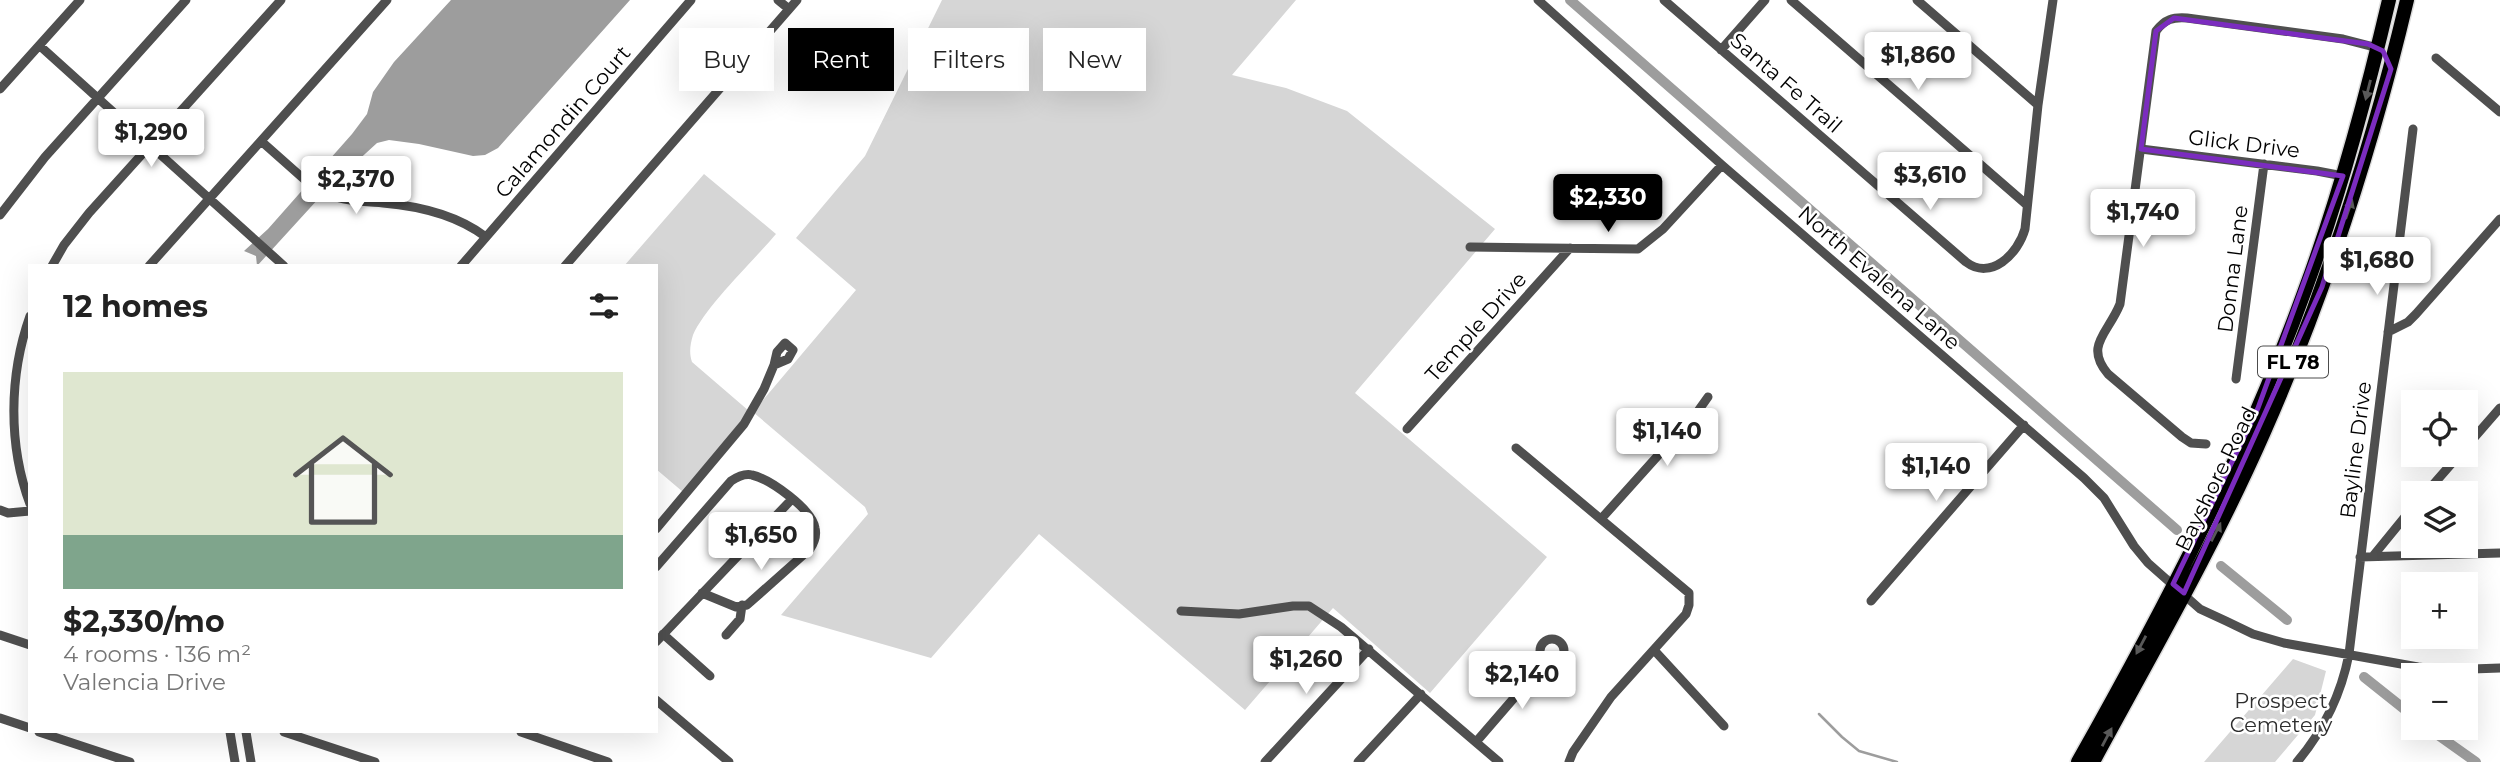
<!DOCTYPE html>
<meta charset="utf-8">
<style>
:root{--surface:#fff;--page:#f2f2f2;--text:#222;--muted:#767676;--accent:#000}
body{margin:0;font-family:Montserrat,sans-serif;background:var(--page);color:var(--text);height:100vh;display:flex;flex-direction:column;font-size:26px;white-space:nowrap}
*{box-sizing:border-box;margin:0}
p{font-size:23px;color:var(--muted)}
.icon{flex:none;width:38px;height:38px;fill:none;stroke:currentColor;stroke-width:2;stroke-linecap:round;stroke-linejoin:round}
.map{position:relative;flex:1;overflow:hidden}
.details{position:absolute;left:28px;top:264px;width:630px;height:469px;display:flex;flex-direction:column;background:var(--surface);border-radius:0px;box-shadow:0 7px 28px #0002}
.details>*{flex:none}
.guide{position:absolute;left:679px;top:28px;width:665px;height:63px;display:flex;gap:14px}
.tools{position:absolute;left:2401px;top:390px;display:grid;gap:14px}
.tools a{display:grid;place-items:center;width:77px;height:77px;border-radius:0px;background:var(--surface);box-shadow:0 7px 28px #0002;font-size:35px}
.price{position:absolute;translate:-50% -60px;padding:0 16px;border-radius:7px;background:#fff;color:#222;font-size:23px;line-height:46px;filter:drop-shadow(0 2px 4px #0008)}
.price::after{content:'';position:absolute;left:50%;top:42px;width:21px;height:16px;margin-left:-10px;background:inherit;clip-path:polygon(0 0,100% 0,50% 100%)}
.price.active{background:var(--accent);color:#fff}
ul{padding:0;list-style:none}
li{display:grid;align-content:center;gap:14px;height:371px;padding:0 35px}
li span{display:grid;place-items:center;height:217px;border-radius:0px;color:#555}
li>.icon{margin-inline-start:auto}
span .icon{width:126px;height:126px;fill:#fffc;stroke-width:1}
li b{font-size:30px}
h2{display:flex;justify-content:space-between;align-items:center;height:84px;padding:0 35px;font-size:30px}
.tag{padding:0 24px;border-radius:0px;background:var(--surface);box-shadow:0 7px 28px #0002;font-size:24px;line-height:63px}
.tag.active{background:var(--accent);color:#fff}
.map>svg:first-child{display:block}
.green{fill:#d6d6d6}
.water{fill:#9d9d9d}
.lines{fill:none;stroke-linecap:round;stroke-linejoin:round}
.stream{stroke:#9d9d9d;stroke-width:2.5}
.canal{stroke:#9d9d9d;stroke-width:10}
.primary-casing{stroke:#dbdbdb;stroke-width:17}
.street{stroke:#4f4f4f;stroke-width:9}
.primary{stroke:#000;stroke-width:14}
.oneway{fill:#595959}
.marked{fill:none;stroke:#7b2cbf;stroke-width:5;stroke-linejoin:round}
.labels{text-anchor:middle;stroke-width:5;stroke-linejoin:round;paint-order:stroke}
.shield{fill:#fff;stroke:#4c4c4c;stroke-width:2}
.shield-label{font-size:19px;font-weight:bold;fill:#000}
.street-label{font-size:21px;fill:#000;stroke:#fff}
.park-label{font-size:21px;fill:#2d2d2d;stroke:#fff}
</style>
<div class="map">
<svg width="2500" height="762" viewBox="0 0 2500 762">
<rect width="100%" height="100%" fill="#fff"/>
<path class="green" d="M942 0H1296L1232 75 1286 88 1347 111 1495 229 1355 393 1547 557 1430 693 1333 608 1245 710 1039 534 931 658 781 615 868 514 865 507 753 412 856 290 796 238 865 156Z
M704 174 776 234C755 259 705 307 693 335 690 345 689 353 692 362L749 411 683 492 656 469V266H624Z
M2293 659 2326 671 2315 715 2275 762H2204Z"/>
<path class="water" d="M451 0H630L498 148 485 155 473 156 419 144 389 140 377 143 330 186 257 266 256 256 244 251 268 229 352 134 367 114 373 92 394 62Z"/>
<g class="lines">
<path class="stream" d="M1819 714 1842 737 1859 751 1897 762"/>
<path class="canal" d="M1570 0 2177 530
M2221 566 2287 620
M2364 677 2413 716
M2428 728 2476 762"/>
<g class="primary-casing">
<path id="primary" d="M2078 762C2163 611 2246 453 2305 290 2340 195 2366 98 2389 0
M2093 762C2152 653 2214 546 2264 432 2325 293 2372 148 2407 0"/>
</g>
<path class="street" d="M778 0 789 9
M1538 0 1722 165 2084 478 2104 498 2134 546 2148 563 2200 609 2226 621 2253 634 2284 643 2418 667 2444 670 2500 668
M1664 0 1966 262C1991 281 2018 254 2025 229L2038 105 2053 0
M1791 0 2027 205
M1917 0 2038 105
M40 46 284 266
M1721 50 1765 0
M2436 58 2500 112
M0 89 80 0
M261 141 314 188C336 201 358 201 383 203 418 206 457 215 486 237
M2141 149 2317 171 2343 176
M0 215 45 157 186 0
M1470 247 1638 249 1663 229 1722 165
M52 266 64 245 89 213 281 0
M149 266 387 0
M461 266 691 0
M565 266 797 0
M30 316C9 375 8 445 30 504
M2388 332 2408 322 2416 314 2500 219
M785 343 793 350 788 359 774 365 777 352Z
M2236 379 2264 164
M1407 429 1570 248
M2206 444 2191 443 2182 437 2108 374C2084 345 2108 334 2120 304L2156 31C2165 19 2173 17 2187 18L2343 39 2378 48
M2466 447 2500 408
M1516 448 1689 593V605L1686 614 1611 697 1573 752 1569 762
M2425 494 2459 455
M0 510 8 513 30 511
M1601 519 1698 411 1708 397
M656 529 744 424 764 389 774 365
M2373 556 2413 507
M2360 557 2500 553
M656 567 731 481C737 477 744 473 752 475 770 479 812 509 815 528 817 536 814 543 810 549L747 605 736 607 702 593
M1871 601 2024 425
M1181 611 1239 614 1293 606H1309L1341 627 1499 762
M663 634 710 676
M0 635 30 645
M726 635 740 619 742 605
M1540 651a12 12 0 1 1 24 0a12 12 0 1 1-24 0Z
M656 642 792 499
M1654 650 1724 726
M656 700 729 762
M0 718 30 728
M39 732 130 762
M230 732 235 762
M246 732 251 762
M284 732 375 762
M521 732 608 762
M1476 742 1546 661
M1265 762 1369 649
M1358 762 1421 694
M2297 762C2324 730 2341 695 2349 654L2413 129"/>
<use href="#primary" class="primary"/>
</g>
<defs><path id="oneway-solid" d="M-6-.8H1V-3.2L6.5 0L1 3.2V.8H-6Z" transform="scale(1.75)"/></defs>
<g class="oneway">
<use href="#oneway-solid" transform="translate(2368 90) rotate(104)"/>
<use href="#oneway-solid" transform="translate(2349 209) rotate(-71)"/>
<use href="#oneway-solid" transform="translate(2216 532) rotate(-63)"/>
<use href="#oneway-solid" transform="translate(2141 645) rotate(118)"/>
<use href="#oneway-solid" transform="translate(2107 737) rotate(-62)"/>
</g>
<path class="marked" d="M2174 18 2368 44 2383 51 2391 69 2322 287 2184 593 2173 584 2258 408 2343 176 2141 149 2156 31Z"/>
<g class="labels">
<rect class="shield" x="2258" y="346.5" width="70" height="31" rx="5"/>
<g class="shield-label">
<text x="2293" y="369">FL 78</text>
</g>
<g class="street-label">
<text transform="translate(1786 83) rotate(41)" y="7">Santa Fe Trail</text>
<text transform="translate(563 122) rotate(-49)" y="7">Calamondin Court</text>
<text transform="translate(2244 144) rotate(7)" y="7">Glick Drive</text>
<text transform="translate(2233 269) rotate(-83)" y="7">Donna Lane</text>
<text transform="translate(1879 278) rotate(41)" y="7">North Evalena Lane</text>
<text transform="translate(1476 327) rotate(-48)" y="7">Temple Drive</text>
<text transform="translate(2356 450) rotate(-83)" y="7">Bayline Drive</text>
<text transform="translate(2216 479) rotate(-64)" y="7">Bayshore Road</text>
</g>
<g class="park-label">
<text x="2281" y="708">Prospect<tspan x="2281" dy="24">Cemetery</tspan></text>
</g>
</g>
</svg>
<div class="tools">
<a><svg class="icon" aria-label="locate" viewBox="0 0 24 24"><circle cx="12" cy="12" r="6"/><path d="M12 2v4M12 18v4M2 12h4M18 12h4"/></svg></a>
<a><svg class="icon" aria-label="layers" viewBox="0 0 24 24"><path d="M12 4l9 5-9 5-9-5zM3 14l9 5 9-5"/></svg></a>
<a>+</a>
<a>−</a>
</div>
<b class="price" style="left:1918px;top:92px">$1,860</b>
<b class="price" style="left:151px;top:169px">$1,290</b>
<b class="price" style="left:1930px;top:212px">$3,610</b>
<b class="price" style="left:356px;top:216px">$2,370</b>
<b class="price active" style="left:1608px;top:234px">$2,330</b>
<b class="price" style="left:2143px;top:249px">$1,740</b>
<b class="price" style="left:2377px;top:297px">$1,680</b>
<b class="price" style="left:1667px;top:468px">$1,140</b>
<b class="price" style="left:1936px;top:503px">$1,140</b>
<b class="price" style="left:761px;top:572px">$1,650</b>
<b class="price" style="left:1306px;top:696px">$1,260</b>
<b class="price" style="left:1522px;top:711px">$2,140</b>
<div class="guide">
<a class="tag">Buy</a>
<a class="tag active">Rent</a>
<a class="tag">Filters</a>
<a class="tag">New</a>
</div>
<section class="details">
<h2>12 homes<svg class="icon" aria-label="filters" viewBox="0 0 24 24"><path d="M4 7h16M4 17h16"/><circle cx="9" cy="7" r="2"/><circle cx="15" cy="17" r="2"/></svg></h2>
<ul>
<li><span style="background:linear-gradient(#dfe7d0 75%,#7fa58c 0)"><svg class="icon" aria-label="home" viewBox="0 0 24 24"><path d="M3 11l9-7 9 7M6 9v11h12V9"/></svg></span><div><b>$2,330/mo</b><p>4 rooms · 136 m²</p><p>Valencia Drive</p></div></li>
</ul>
</section>
</div>
